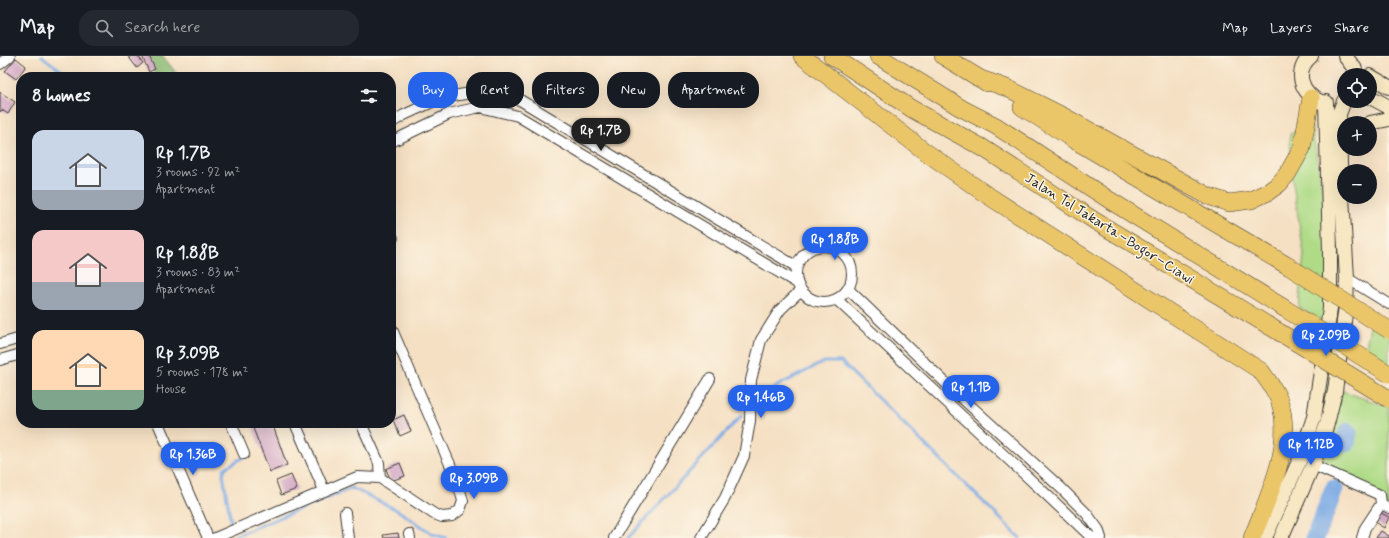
<!DOCTYPE html>
<meta charset="utf-8">
<style>
:root{--surface:#171b24;--page:#242831;--text:#f1f3f6;--muted:#9ea1a6;--line:#363941;--accent:#2563eb}
body{margin:0;font-family:Mynerve,sans-serif;background:var(--page);color:var(--text);height:100vh;display:flex;flex-direction:column;font-size:15px;white-space:nowrap}
*{box-sizing:border-box;margin:0}
p{font-size:13px;color:var(--muted)}
.icon{flex:none;width:22px;height:22px;fill:none;stroke:currentColor;stroke-width:2;stroke-linecap:round;stroke-linejoin:round}
.map{position:relative;flex:1;overflow:hidden}
.details{position:absolute;left:16px;top:16px;width:380px;height:356px;display:flex;flex-direction:column;background:var(--surface);border-radius:16px;box-shadow:0 4px 16px #0002}
.details>*{flex:none}
.top-card{position:absolute;left:408px;top:16px;width:380px;height:36px;display:flex;gap:8px}
.fabs{position:absolute;left:1337px;top:12px;display:grid;gap:8px}
.fabs a{display:grid;place-items:center;width:40px;height:40px;border-radius:50%;background:var(--surface);box-shadow:0 4px 16px #0002;font-size:20px}
.price{position:absolute;translate:-50% -34px;padding:0 9px;border-radius:14px;background:var(--accent);color:#fff;font-size:13px;line-height:26px;filter:drop-shadow(0 1px 2px #0008)}
.price::after{content:'';position:absolute;left:50%;top:24px;width:12px;height:9px;margin-left:-6px;background:inherit;clip-path:polygon(0 0,100% 0,50% 100%)}
.price.active{background:#222;color:#fff}
ul{padding:0;list-style:none}
li{display:flex;align-items:center;gap:12px;height:100px;padding:0 16px}
li span{display:grid;place-items:center;flex:none;width:112px;height:80px;border-radius:12px;color:#555}
li>.icon{margin-inline-start:auto}
span .icon{width:48px;height:48px;fill:#fffc;stroke-width:1}
li b{font-size:17px}
h2{display:flex;justify-content:space-between;align-items:center;height:48px;padding:0 16px;font-size:17px}
.pill{padding:0 14px;border-radius:16px;background:var(--surface);box-shadow:0 4px 16px #0002;font-size:14px;line-height:36px}
.pill.active{background:var(--accent);color:#fff}
header{display:flex;align-items:center;gap:24px;box-sizing:border-box;height:56px;padding:0 20px;background:var(--surface);border-bottom:1px solid var(--line)}
header strong{font-size:19px}
nav{display:flex;gap:22px;margin-inline-start:auto;font-size:14px}
.search{width:280px;height:36px;background:var(--page);display:flex;align-items:center;gap:10px;box-sizing:border-box;padding:0 14px;border-radius:16px;color:var(--muted);font-size:15px}
.map>svg:first-child{display:block}
.green{fill:#afdb87;stroke:#667c52}
.forest{fill:#8bbb74;stroke:#546c48}
.lines{fill:none;stroke-linecap:round;stroke-linejoin:round}
.stream{stroke:#7baae5;stroke-width:3}
.river{stroke:#7baae5;stroke-width:19}
.building{fill:#d2a6c6}
.street-casing{stroke:#3d3935;stroke-width:12}
.secondary-casing{stroke:#3d3935;stroke-width:16}
.highway-casing{stroke:#3d3935;stroke-width:18}
.street{stroke:#fff;stroke-width:10}
.secondary{stroke:#f7e8c3;stroke-width:14}
.highway{stroke:#ebc669;stroke-width:17}
.highway-bridge-casing{stroke:#3d3935;stroke-width:18;stroke-linecap:butt}
.highway-bridge{stroke:#ebc669;stroke-width:17}
.labels{text-anchor:middle;stroke-width:3;stroke-linejoin:round;paint-order:stroke}
.street-label{font-size:14px;fill:#1c1c1c;stroke:#fcf5e5}
</style>
<header>
<strong>Map</strong>
<div class="search"><svg class="icon" aria-label="search" viewBox="0 0 24 24"><circle cx="10" cy="10" r="6"/><path d="M15 15l6 6"/></svg>Search here</div>
<nav><a>Map</a><a>Layers</a><a>Share</a></nav>
</header>
<div class="map">
<svg width="1389" height="482" viewBox="0 0 1389 482">
<rect width="100%" height="100%" fill="#fcf5e5"/>
<filter id="ink" filterUnits="userSpaceOnUse"><feTurbulence type="fractalNoise" baseFrequency=".025" numOctaves="2"/><feDisplacementMap in="SourceGraphic" scale="8" xChannelSelector="R" yChannelSelector="G"/><feConvolveMatrix kernelMatrix="1 2 1 2 8 2 1 2 1" color-interpolation-filters="sRGB"/></filter>
<filter id="wash" filterUnits="userSpaceOnUse"><feTurbulence type="fractalNoise" baseFrequency=".012" numOctaves="4" result="noise"/><feDisplacementMap in="SourceGraphic" scale="16" xChannelSelector="R" yChannelSelector="G"/><feGaussianBlur stdDeviation="0.9" result="paint"/><feColorMatrix in="noise" values="0 0 0 0 0 0 0 0 0 0 0 0 0 0 0 0 0 1.4 0 .05"/><feComposite in="paint" operator="in"/></filter>
<g filter="url(#wash)">
<rect width="100%" height="100%" fill="#f5e0c3"/>
<path class="green" d="M1311 68 1335 208 1326 267 1299 252 1304 198 1291 115 1290 78Z
M1372 263 1389 274V319L1363 303Z
M1319 327 1389 351V452L1380 439 1300 403Z"/>
<path class="forest" d="M146 0H163L179 21H158L145 1Z"/>
<g class="lines">
<path class="stream" d="M42 0C51 8 60 12 68 21
M758 344 779 329 824 306H841L1020 482
M231 467 223 418 225 412 244 401
M235 480 352 432 397 454 433 478 446 482
M628 482 742 359"/>
<path class="river" d="M1346 387 1348 376
M1315 482 1334 433"/>
</g>
<g id="blocks">
<path class="building" d="M128 0H138L143 7 137 12Z
M142 0H149L155 13 149 16Z
M16 2 26 10 16 23 5 15Z
M0 36 15 46 8 58 2 54 0 56Z
M404 359 411 375 400 380 393 364Z
M251 367H272L287 409 270 416Z
M400 407 405 420 391 425 386 413Z
M291 419 297 433 281 439 276 425Z
M1381 457 1389 461 1384 472 1376 467Z
M1381 475 1389 480V482H1376Z
M398 477 399 482H384L383 479Z"/>
</g>
</g>
<g filter="url(#ink)">
<use href="#blocks" fill-opacity="0" stroke="#3d3935" stroke-width="1"/>
<g class="lines">
<g class="street-casing">
<path id="street" d="M0 8 10 0
M391 67 404 59 441 42 477 36 520 44 797 211
M391 86 449 58 480 51 518 60 797 227
M391 184 393 182
M796 218a28 28 0 1 1 56 0a28 28 0 1 1-56 0Z
M1347 222 1389 248
M848 233 952 333 1061 432 1087 458 1098 473 1101 482
M836 243 1049 441 1092 482
M0 288 21 282
M0 304 21 298
M158 367 208 482
M231 367 244 398
M295 367 324 434
M361 367 379 407 380 422 434 458 442 461 452 460 460 454 463 445 458 427 391 271
M1313 409 1380 439 1381 448 1389 452
M345 457 348 482
M409 478 410 482
M215 482 357 421 380 422
M614 482 710 323
M701 482 725 442 744 400 750 365 751 324 761 284 780 254 801 234
M1362 482 1365 472 1381 448"/>
</g>
<g class="secondary-casing">
<path id="secondary" d="M1311 0C1293 15 1301 38 1321 46
M1345 0 1355 13V19
M1370 20 1389 31
M1370 41 1389 51
M1370 67 1389 63
M1265 482 1300 403 1314 361 1326 283 1330 252V195L1326 46
M1281 482 1313 409 1327 368 1335 335 1346 250 1347 222 1340 108 1339 58 1344 45"/>
</g>
<g class="highway-casing">
<path id="highway" d="M802 0 923 94 984 137 1261 315C1267 324 1275 333 1279 344 1295 388 1268 441 1252 482
M832 0 912 53 983 92 1095 165 1279 276
M878 0 961 52 996 70 1111 145 1284 252
M943 0 987 27
M978 22 1007 32 1061 59 1208 140 1229 147 1251 144 1268 136 1279 128 1288 117 1302 92 1311 42
M1022 51 1074 84 1288 210"/>
</g>
<use href="#street" class="street"/>
<use href="#secondary" class="secondary"/>
<use href="#highway" class="highway"/>
<g class="highway-bridge-casing">
<path id="highway-bridge" d="M1288 210 1389 274
M1284 252 1389 318
M1279 276 1389 343"/>
</g>
<use href="#highway-bridge" class="highway-bridge"/>
</g>
</g>
<g class="labels">
<g class="street-label">
<text transform="translate(1110 172) rotate(32)" y="5">Jalan Tol Jakarta–Bogor–Ciawi</text>
</g>
</g>
</svg>
<div class="fabs">
<a><svg class="icon" aria-label="locate" viewBox="0 0 24 24"><circle cx="12" cy="12" r="6"/><path d="M12 2v4M12 18v4M2 12h4M18 12h4"/></svg></a>
<a>+</a>
<a>−</a>
</div>
<b class="price active" style="left:601px;top:96px">Rp 1.7B</b>
<b class="price" style="left:835px;top:205px">Rp 1.88B</b>
<b class="price" style="left:1326px;top:301px">Rp 2.09B</b>
<b class="price" style="left:971px;top:353px">Rp 1.1B</b>
<b class="price" style="left:761px;top:363px">Rp 1.46B</b>
<b class="price" style="left:1311px;top:410px">Rp 1.12B</b>
<b class="price" style="left:193px;top:420px">Rp 1.36B</b>
<b class="price" style="left:474px;top:444px">Rp 3.09B</b>
<div class="top-card">
<a class="pill active">Buy</a>
<a class="pill">Rent</a>
<a class="pill">Filters</a>
<a class="pill">New</a>
<a class="pill">Apartment</a>
</div>
<section class="details">
<h2>8 homes<svg class="icon" aria-label="filters" viewBox="0 0 24 24"><path d="M4 7h16M4 17h16"/><circle cx="9" cy="7" r="2"/><circle cx="15" cy="17" r="2"/></svg></h2>
<ul>
<li><span style="background:linear-gradient(#c9d6e8 75%,#9aa5b1 0)"><svg class="icon" aria-label="home" viewBox="0 0 24 24"><path d="M3 11l9-7 9 7M6 9v11h12V9"/></svg></span><div><b>Rp 1.7B</b><p>3 rooms · 92 m²</p><p>Apartment</p></div></li>
<li><span style="background:linear-gradient(#f6c9c9 65%,#9aa5b1 0)"><svg class="icon" aria-label="home" viewBox="0 0 24 24"><path d="M3 11l9-7 9 7M6 9v11h12V9"/></svg></span><div><b>Rp 1.88B</b><p>3 rooms · 83 m²</p><p>Apartment</p></div></li>
<li><span style="background:linear-gradient(#ffd9b3 75%,#7fa58c 0)"><svg class="icon" aria-label="home" viewBox="0 0 24 24"><path d="M3 11l9-7 9 7M6 9v11h12V9"/></svg></span><div><b>Rp 3.09B</b><p>5 rooms · 178 m²</p><p>House</p></div></li>
</ul>
</section>
</div>
